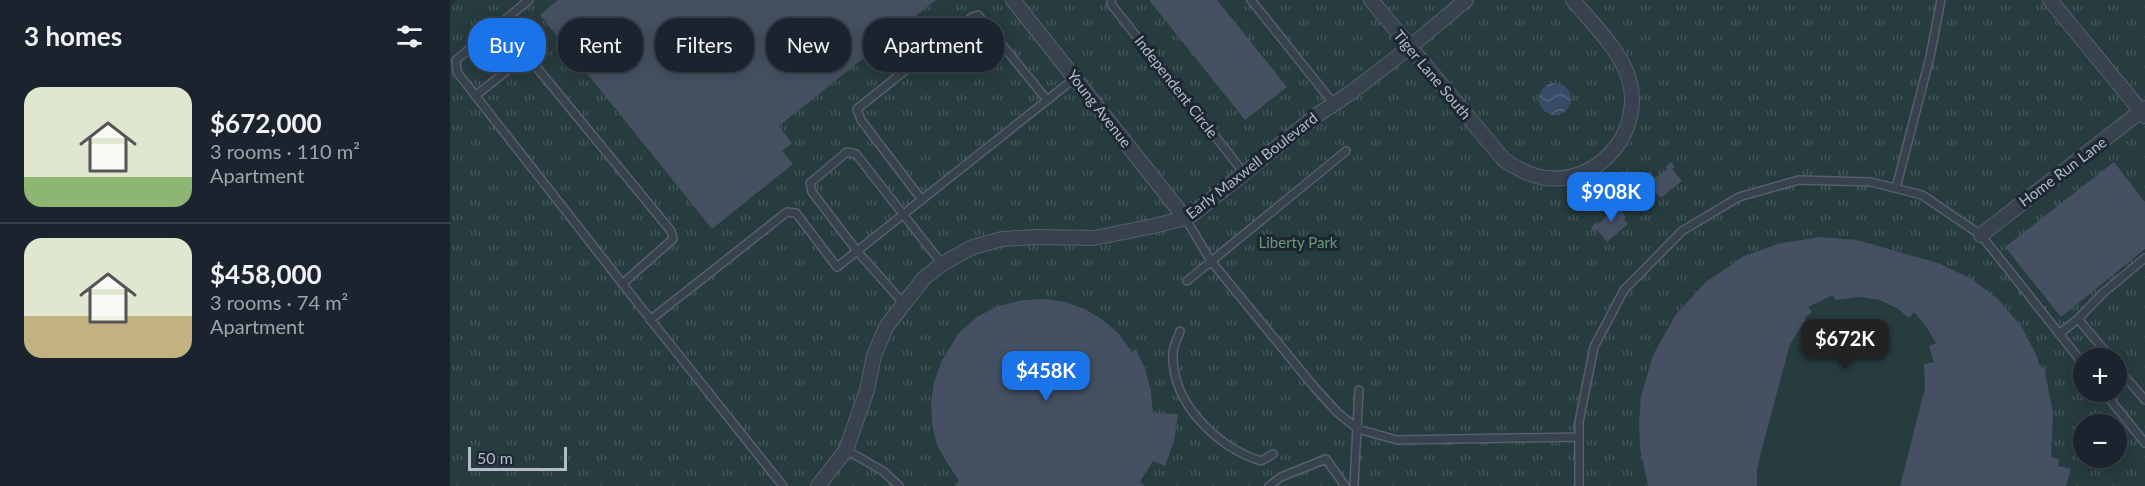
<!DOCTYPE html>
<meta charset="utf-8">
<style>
:root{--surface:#1b232e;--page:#242b36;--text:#f1f3f6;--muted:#a0a4aa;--line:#39404a;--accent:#1a73e8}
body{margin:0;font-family:Lato,sans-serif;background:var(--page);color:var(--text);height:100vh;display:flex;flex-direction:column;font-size:22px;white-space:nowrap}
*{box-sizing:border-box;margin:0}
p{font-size:20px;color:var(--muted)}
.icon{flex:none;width:33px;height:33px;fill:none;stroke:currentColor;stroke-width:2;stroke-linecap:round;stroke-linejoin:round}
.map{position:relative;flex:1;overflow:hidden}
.sheet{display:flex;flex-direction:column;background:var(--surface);width:450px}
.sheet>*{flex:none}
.top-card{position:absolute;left:18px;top:18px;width:570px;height:54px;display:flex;gap:12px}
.buttons{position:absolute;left:1623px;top:348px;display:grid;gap:12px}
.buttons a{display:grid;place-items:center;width:54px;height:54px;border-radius:50%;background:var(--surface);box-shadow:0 3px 15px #0003,0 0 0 2px var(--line);font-size:30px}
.scale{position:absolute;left:18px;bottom:15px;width:99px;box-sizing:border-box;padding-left:6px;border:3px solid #b4bcc9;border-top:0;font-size:16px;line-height:21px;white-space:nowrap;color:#b4bcc9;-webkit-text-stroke:4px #1d2633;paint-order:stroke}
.price{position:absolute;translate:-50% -51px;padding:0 14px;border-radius:12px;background:var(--accent);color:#fff;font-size:20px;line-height:39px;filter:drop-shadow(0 2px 3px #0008)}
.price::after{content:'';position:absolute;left:50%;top:36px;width:18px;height:14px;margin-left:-9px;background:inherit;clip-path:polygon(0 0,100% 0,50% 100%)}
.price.current{background:#222;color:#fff}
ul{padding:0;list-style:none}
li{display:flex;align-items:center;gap:18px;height:150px;padding:0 24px}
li+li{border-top:2px solid var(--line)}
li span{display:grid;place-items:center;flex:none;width:168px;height:120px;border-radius:18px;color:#555}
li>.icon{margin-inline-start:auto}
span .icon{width:72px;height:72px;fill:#fffc;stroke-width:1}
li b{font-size:26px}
h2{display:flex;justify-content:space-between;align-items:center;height:72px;padding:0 24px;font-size:26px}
.pill{padding:0 21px;border-radius:24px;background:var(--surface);box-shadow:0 3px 15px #0003,0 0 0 2px var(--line);font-size:21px;line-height:54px}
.pill.current{background:var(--accent);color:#fff}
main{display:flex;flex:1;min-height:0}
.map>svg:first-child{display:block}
.park{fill:url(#park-tufts);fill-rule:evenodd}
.pitch{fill:#263c3f}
.water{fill:url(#water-waves)}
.building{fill:#455162}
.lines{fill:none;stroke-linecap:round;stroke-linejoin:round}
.lane-casing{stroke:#565f6c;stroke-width:10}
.street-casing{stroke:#565f6c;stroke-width:16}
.lane{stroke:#38414e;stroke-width:7}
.street{stroke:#38414e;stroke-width:14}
.labels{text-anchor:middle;stroke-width:6;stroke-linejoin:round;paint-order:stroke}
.street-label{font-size:15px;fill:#b4bcc9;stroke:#1d2633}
.park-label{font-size:15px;fill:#6b9a76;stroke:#1d2633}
</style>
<main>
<section class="sheet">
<h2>3 homes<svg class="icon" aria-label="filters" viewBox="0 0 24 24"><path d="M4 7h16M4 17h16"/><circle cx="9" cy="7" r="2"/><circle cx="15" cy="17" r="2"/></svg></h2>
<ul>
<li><span style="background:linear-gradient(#dfe7d0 75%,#8fb573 0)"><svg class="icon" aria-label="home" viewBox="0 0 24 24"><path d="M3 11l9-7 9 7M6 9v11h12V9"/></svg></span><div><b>$672,000</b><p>3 rooms · 110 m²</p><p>Apartment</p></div></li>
<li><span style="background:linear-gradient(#dfe7d0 65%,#c2b280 0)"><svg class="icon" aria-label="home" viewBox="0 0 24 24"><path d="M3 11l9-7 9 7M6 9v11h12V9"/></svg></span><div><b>$458,000</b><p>3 rooms · 74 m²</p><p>Apartment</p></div></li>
</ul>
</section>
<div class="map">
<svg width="1695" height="486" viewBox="0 0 1695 486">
<defs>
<pattern id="park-tufts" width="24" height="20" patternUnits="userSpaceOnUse" patternTransform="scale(1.5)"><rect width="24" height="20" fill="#263c3f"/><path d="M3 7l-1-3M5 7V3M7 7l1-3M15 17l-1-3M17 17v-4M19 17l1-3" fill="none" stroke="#435659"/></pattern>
<pattern id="water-waves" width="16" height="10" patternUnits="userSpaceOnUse" patternTransform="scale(1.5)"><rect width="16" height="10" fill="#394c67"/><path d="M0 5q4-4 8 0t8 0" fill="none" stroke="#53647b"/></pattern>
</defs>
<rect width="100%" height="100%" fill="#242f3e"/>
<path class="park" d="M7 0H1695V486H0V6ZM1634 358H1666V392H1634ZM1634 424H1666V458H1634Z"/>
<path class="pitch" d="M1371 237C1398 237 1422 244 1448 252 1516 270 1567 296 1590 367H1594L1603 412 1601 457 1609 459 1608 466 1621 469 1616 486H1198C1162 364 1244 244 1371 237Z"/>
<path class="water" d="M1089 99a16 16 0 1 1 32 0a16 16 0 1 1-32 0Z"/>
<path class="building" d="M108 0H486L329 126 342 143 332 151 343 164 262 229 90 15Z
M699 0H767L837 87 795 120Z
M1221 162 1225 167 1222 169 1232 181 1211 198 1206 193 1203 195 1190 179 1200 171 1205 178 1217 169 1215 167Z
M1664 162 1695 202V249L1611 317 1555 247Z
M1163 201 1176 217 1174 219 1178 224 1157 242 1147 230 1144 232 1141 227 1147 222 1148 224 1159 215 1154 208Z
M1371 237 1407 240 1488 263 1522 279 1548 299 1571 326 1585 352 1591 368 1594 367 1603 412 1601 457 1609 459 1608 466 1621 469 1616 486H1450L1475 388 1474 364 1484 362 1479 346 1486 343 1475 325 1464 312 1459 318 1447 308 1429 300 1409 297 1385 300 1383 295 1358 307 1362 312 1355 318 1356 320 1340 344 1310 456 1307 470V486H1198L1190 448 1189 422 1191 396 1203 355 1226 314 1256 282 1294 256 1331 243Z
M595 299 615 302 635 309 653 320 669 334 682 352 686 349 695 369 701 391 703 413 728 414 724 441 715 466 703 461 690 482 695 486H507L505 484 509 481 497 463 487 445 482 424 481 402 484 382 492 360 509 333 527 317 548 306 573 300Z"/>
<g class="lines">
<g class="lane-casing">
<path id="lane" d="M79 0 6 60 7 72 208 329 333 486
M661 0V4L794 173
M801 0 884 104
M25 96 73 58H79L221 231 223 239 172 284
M1446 188 1480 57 1491 0
M472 200 411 120 407 109 522 17 528 15 597 100
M735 218 761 261 865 388 888 413 908 429 947 440 1129 437
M737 281 896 151
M454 304 407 251 362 192 360 183 397 152 406 154 492 264
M200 320 337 212 346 213 387 267 625 78
M730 331C728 338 723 346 723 353 721 403 767 447 811 461L823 454
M1609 334 1628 319
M1661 358 1628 319 1653 293 1695 258
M1666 366 1695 400
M1654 392 1695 443
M396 450 433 471 449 486
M819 486 831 477 876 459 895 486
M904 486 909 390
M1129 486V422L1144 347 1174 290 1232 231 1289 197 1349 180 1421 182 1472 195 1531 235 1634 365"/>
</g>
<g class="street-casing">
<path id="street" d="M563 0 735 218
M921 0 1054 160C1067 168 1080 176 1096 178 1150 184 1194 131 1179 79 1171 51 1141 22 1123 0
M1600 0 1695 116
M1531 235 1695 108
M368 486 396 450 417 390 424 356 436 327 474 278 492 264 523 247 552 239 585 237 644 238 704 226 735 218 743 214 867 115 899 94 959 48 1016 0"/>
</g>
<use href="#lane" class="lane"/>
<use href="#street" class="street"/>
</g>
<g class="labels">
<g class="street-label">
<text transform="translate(982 75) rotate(50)" y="5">Tiger Lane South</text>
<text transform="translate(726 87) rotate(52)" y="5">Independent Circle</text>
<text transform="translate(649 109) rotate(52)" y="5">Young Avenue</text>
<text transform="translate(802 166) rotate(-38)" y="5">Early Maxwell Boulevard</text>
<text transform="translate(1613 172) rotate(-37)" y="5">Home Run Lane</text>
</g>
<g class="park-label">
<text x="848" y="248">Liberty Park</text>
</g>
</g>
</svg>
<div class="buttons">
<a>+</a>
<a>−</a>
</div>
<div class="scale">50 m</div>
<b class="price" style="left:1161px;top:223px">$908K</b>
<b class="price current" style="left:1395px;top:370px">$672K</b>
<b class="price" style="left:596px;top:402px">$458K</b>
<div class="top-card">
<a class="pill current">Buy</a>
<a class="pill">Rent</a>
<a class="pill">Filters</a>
<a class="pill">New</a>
<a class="pill">Apartment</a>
</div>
</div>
</main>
